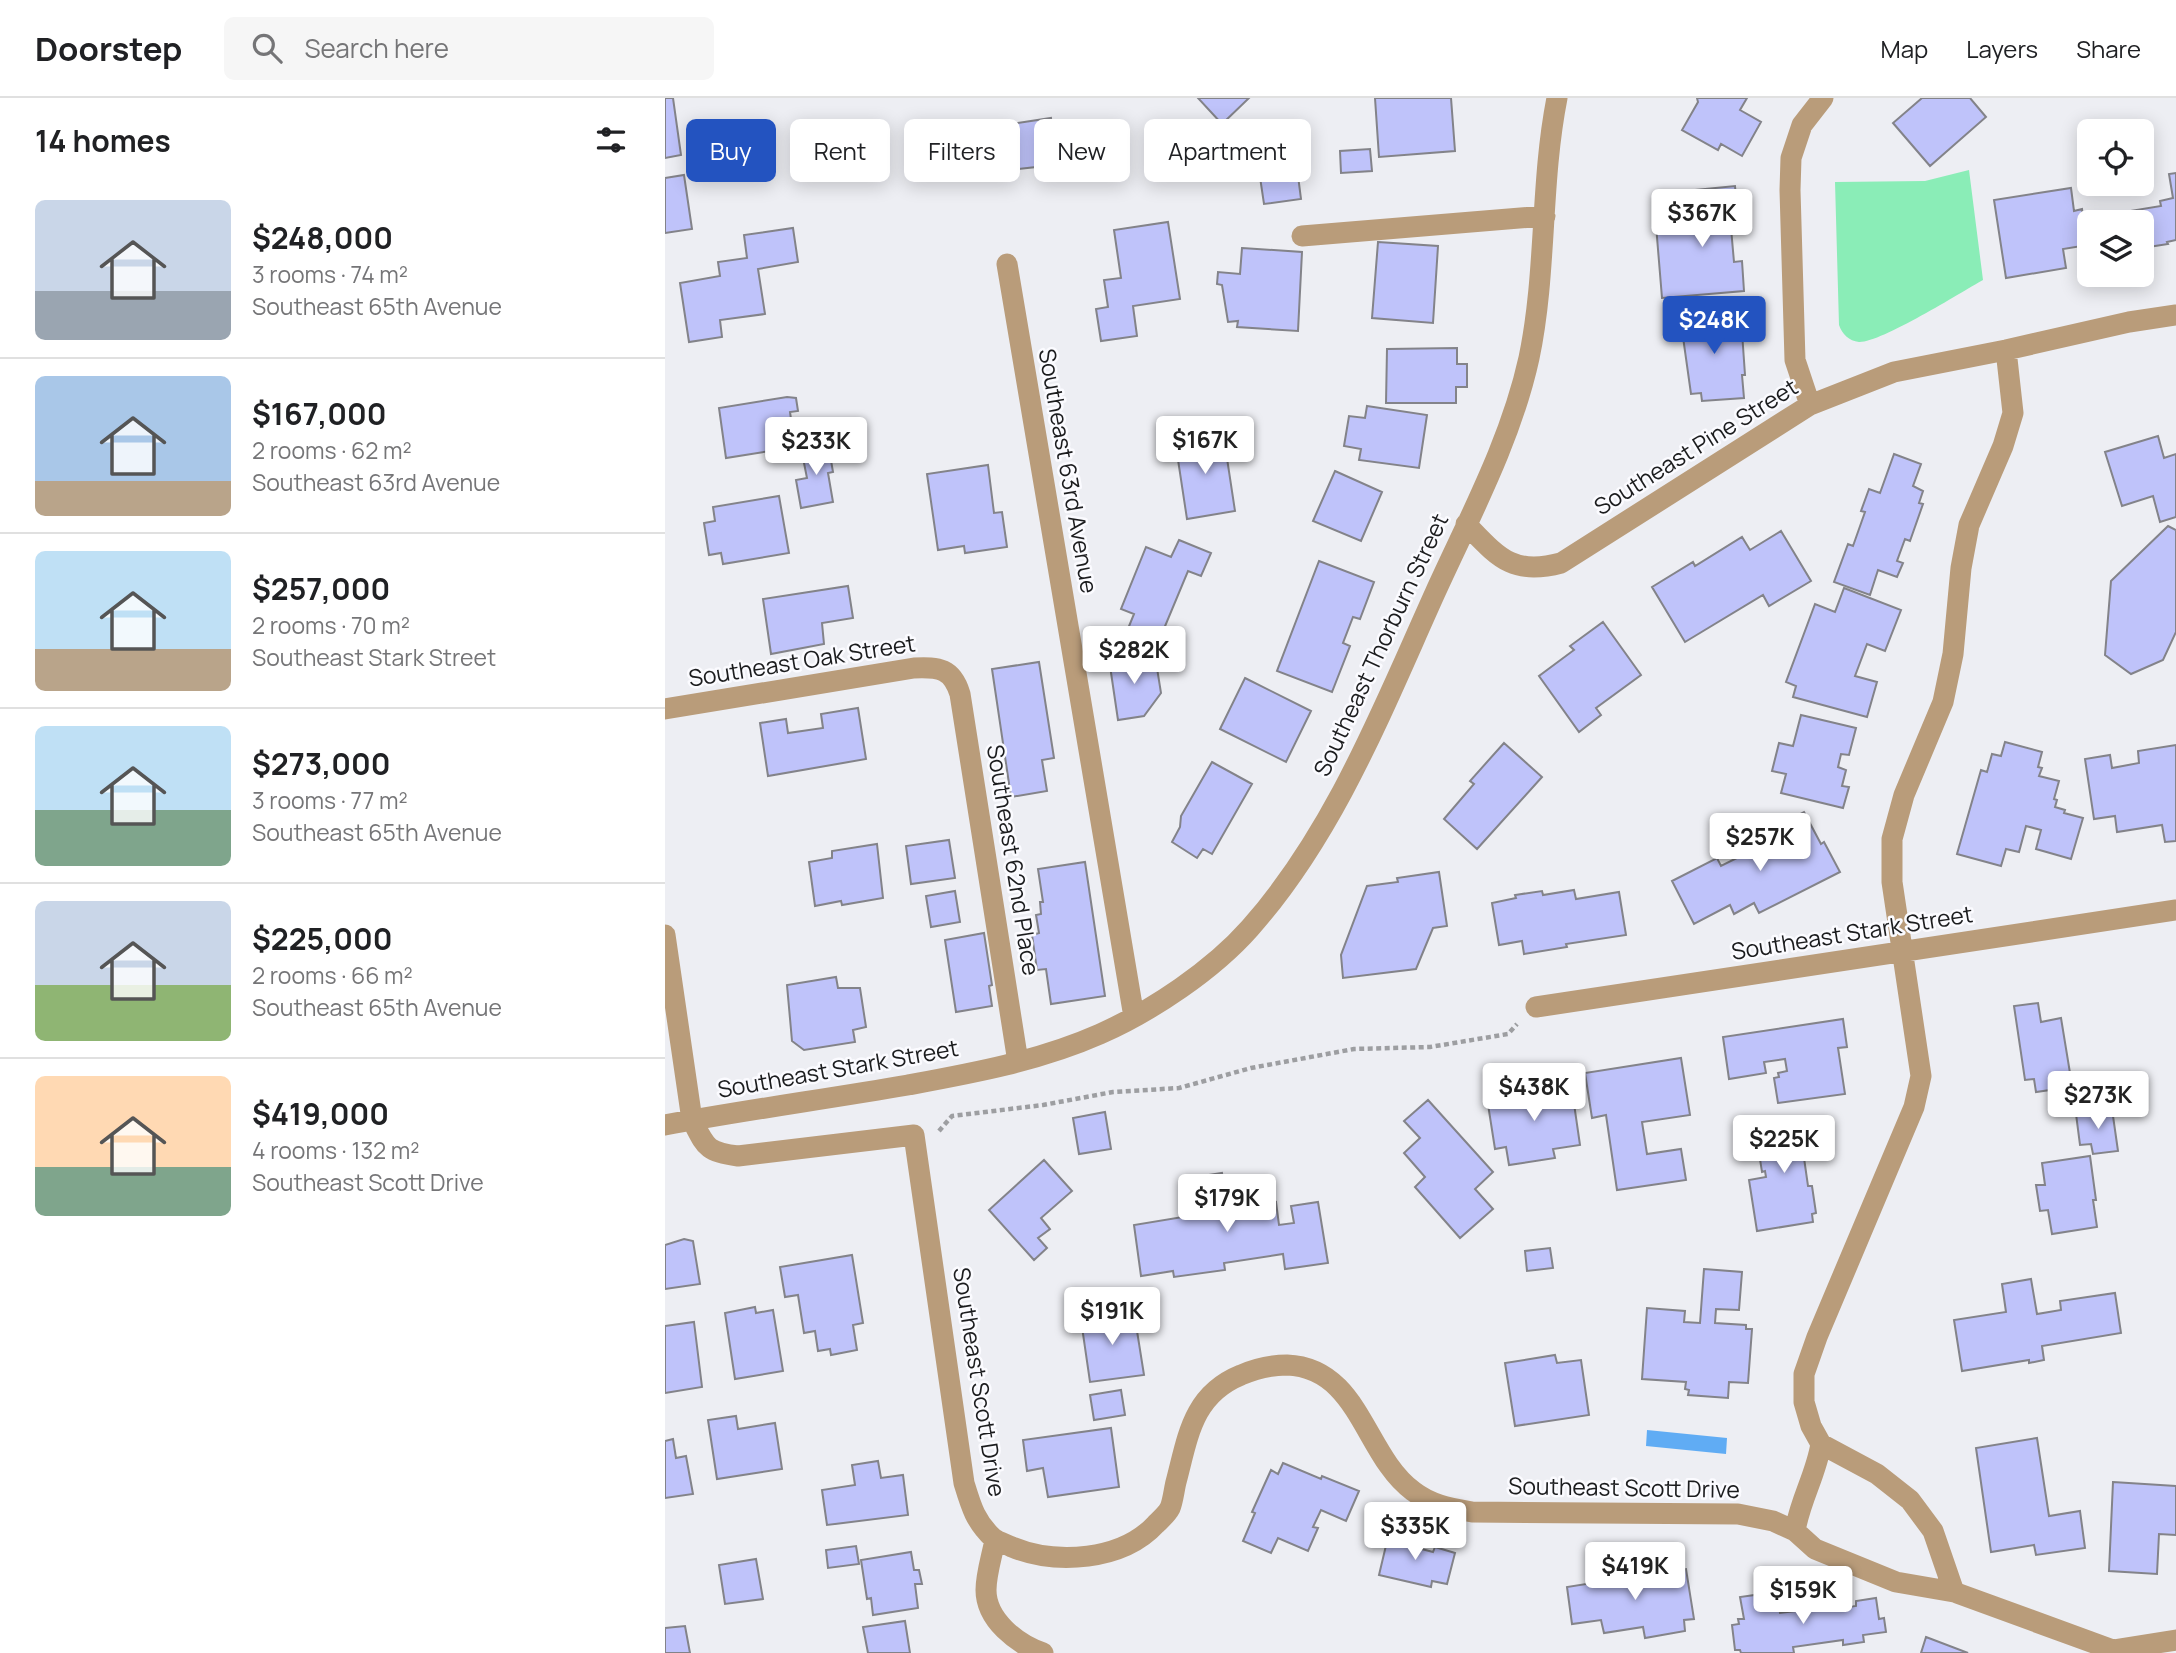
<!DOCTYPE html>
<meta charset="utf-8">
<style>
:root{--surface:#fff;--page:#f6f6f6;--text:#202124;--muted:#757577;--line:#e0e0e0;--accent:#2353c0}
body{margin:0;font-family:Manrope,sans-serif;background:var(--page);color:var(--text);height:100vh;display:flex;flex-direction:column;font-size:26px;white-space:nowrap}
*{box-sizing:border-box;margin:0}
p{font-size:23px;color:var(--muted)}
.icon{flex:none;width:38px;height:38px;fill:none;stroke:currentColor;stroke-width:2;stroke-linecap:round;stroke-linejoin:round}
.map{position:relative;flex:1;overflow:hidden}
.sheet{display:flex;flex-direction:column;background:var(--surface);width:665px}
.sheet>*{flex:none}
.top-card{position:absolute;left:21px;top:21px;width:665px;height:63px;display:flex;gap:14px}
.controls{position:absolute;left:1412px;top:21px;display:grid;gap:14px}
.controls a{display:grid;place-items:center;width:77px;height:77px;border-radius:10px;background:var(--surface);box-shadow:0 4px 18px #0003;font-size:35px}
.price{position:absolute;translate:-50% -60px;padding:0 16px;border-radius:7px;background:#fff;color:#222;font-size:23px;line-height:46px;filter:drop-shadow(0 2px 4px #0008)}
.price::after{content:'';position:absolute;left:50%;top:42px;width:21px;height:16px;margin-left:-10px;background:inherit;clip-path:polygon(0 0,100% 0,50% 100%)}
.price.active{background:var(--accent);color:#fff}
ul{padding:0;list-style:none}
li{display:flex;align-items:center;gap:21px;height:175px;padding:0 35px}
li+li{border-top:2px solid var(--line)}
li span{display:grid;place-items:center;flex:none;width:196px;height:140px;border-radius:10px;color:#555}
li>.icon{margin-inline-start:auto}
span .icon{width:84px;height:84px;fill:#fffc;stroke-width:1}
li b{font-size:30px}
h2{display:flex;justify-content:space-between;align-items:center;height:84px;padding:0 35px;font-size:30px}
.pill{padding:0 24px;border-radius:10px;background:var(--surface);box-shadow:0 4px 18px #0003;font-size:24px;line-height:63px}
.pill.active{background:var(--accent);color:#fff}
header{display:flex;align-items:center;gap:42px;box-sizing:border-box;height:98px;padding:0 35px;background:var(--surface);border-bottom:2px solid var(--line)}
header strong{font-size:33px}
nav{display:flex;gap:38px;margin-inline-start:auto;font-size:24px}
.search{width:490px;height:63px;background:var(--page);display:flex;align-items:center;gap:18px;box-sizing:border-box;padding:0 24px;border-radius:10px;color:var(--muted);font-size:26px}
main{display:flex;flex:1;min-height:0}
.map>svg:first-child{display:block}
.green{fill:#8aedb7}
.water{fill:#60acf4}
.building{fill:#bfc3fa;stroke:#838389;stroke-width:2}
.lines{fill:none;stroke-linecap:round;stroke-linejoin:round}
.path{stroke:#9d9ea1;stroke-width:4.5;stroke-dasharray:5 3.5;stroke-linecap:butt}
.minor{stroke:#b99c7a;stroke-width:21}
.labels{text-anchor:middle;stroke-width:5;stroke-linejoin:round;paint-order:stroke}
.street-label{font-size:23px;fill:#1b1c1e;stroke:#fbfbff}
</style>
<header>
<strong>Doorstep</strong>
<div class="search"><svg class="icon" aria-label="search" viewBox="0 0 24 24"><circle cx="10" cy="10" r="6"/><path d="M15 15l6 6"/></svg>Search here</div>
<nav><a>Map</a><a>Layers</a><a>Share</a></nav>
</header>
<main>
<section class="sheet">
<h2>14 homes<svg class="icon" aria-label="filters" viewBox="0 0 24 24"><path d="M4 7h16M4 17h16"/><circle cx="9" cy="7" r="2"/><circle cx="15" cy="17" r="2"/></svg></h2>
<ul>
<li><span style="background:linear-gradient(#c9d6e8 65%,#9aa5b1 0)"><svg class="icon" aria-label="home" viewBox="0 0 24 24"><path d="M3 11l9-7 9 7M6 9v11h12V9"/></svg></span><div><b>$248,000</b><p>3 rooms · 74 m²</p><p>Southeast 65th Avenue</p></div></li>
<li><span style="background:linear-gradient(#a9c7e8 75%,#b9a48a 0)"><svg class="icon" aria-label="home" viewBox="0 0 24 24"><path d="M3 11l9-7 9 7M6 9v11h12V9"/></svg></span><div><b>$167,000</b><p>2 rooms · 62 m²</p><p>Southeast 63rd Avenue</p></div></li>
<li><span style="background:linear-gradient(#bfe0f5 70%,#b9a48a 0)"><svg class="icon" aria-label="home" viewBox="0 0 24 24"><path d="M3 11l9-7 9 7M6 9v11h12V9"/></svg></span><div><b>$257,000</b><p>2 rooms · 70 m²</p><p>Southeast Stark Street</p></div></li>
<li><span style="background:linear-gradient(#bfe0f5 60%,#7fa58c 0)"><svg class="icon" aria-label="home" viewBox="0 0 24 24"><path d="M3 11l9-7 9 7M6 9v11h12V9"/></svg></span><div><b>$273,000</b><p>3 rooms · 77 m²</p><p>Southeast 65th Avenue</p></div></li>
<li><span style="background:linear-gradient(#c9d6e8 60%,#8fb573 0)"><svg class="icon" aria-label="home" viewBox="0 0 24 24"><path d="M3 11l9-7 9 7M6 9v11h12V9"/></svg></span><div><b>$225,000</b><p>2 rooms · 66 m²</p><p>Southeast 65th Avenue</p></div></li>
<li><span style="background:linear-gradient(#ffd9b3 65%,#7fa58c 0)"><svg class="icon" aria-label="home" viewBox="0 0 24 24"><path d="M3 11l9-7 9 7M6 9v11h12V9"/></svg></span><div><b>$419,000</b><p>4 rooms · 132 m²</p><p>Southeast Scott Drive</p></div></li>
</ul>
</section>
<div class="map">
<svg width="1511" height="1555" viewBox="0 0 1511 1555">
<rect width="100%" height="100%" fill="#edeef3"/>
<path class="green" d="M1304 72 1318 182C1295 195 1215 245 1194 244 1184 243 1177 236 1174 227L1170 84 1260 83Z"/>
<path class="water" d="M982 1332 1062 1340 1061 1356 981 1348Z"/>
<path class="building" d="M0 0H8L16 57 0 60Z
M533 0H584L557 26Z
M710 0H786L790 53 714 59Z
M1032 0H1082L1075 12 1096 24 1077 58 1056 46 1053 52 1017 32 1033 4Z
M1257 0H1305L1321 19 1265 68 1228 25Z
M386 20 390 54 387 55 389 67 325 74 319 33 339 30V27Z
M705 51 707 73 676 75 675 53Z
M621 54 622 63 631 62 636 101 599 106 592 59Z
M1511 75V142L1502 144 1503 146 1477 150V124H1454L1453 115 1496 108 1495 103 1508 100 1504 76Z
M19 77 27 131 0 135V80Z
M1070 88 1074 130H1066L1069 164 1077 163 1079 193 997 200 991 127 1033 123 1031 92Z
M1406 90 1409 113 1417 111 1423 147 1398 151 1401 170 1341 180 1329 102Z
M503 124 515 201 468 208 472 238 436 243 431 211 443 209 439 182 456 180 449 132Z
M128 130 133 164 93 171 100 216 55 222 57 239 24 244 15 185 55 178 53 164 82 160 79 137Z
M713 144 773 148 768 225 707 220Z
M577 150 637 154 633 233 572 229 573 223 563 224 557 187 552 186 553 174 575 176Z
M1063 211 1065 235 1077 234 1080 277H1077L1079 300 1037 303 1036 295 1026 296 1018 239 1022 238 1020 214Z
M792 250V266H802V289H791V305H721L722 251Z
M122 299 131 300 133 313 125 314 130 349 61 360 54 310Z
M702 308 762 317 754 370 694 362 696 351 679 348 684 318 700 320Z
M558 334 570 413 522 421 510 342Z
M1493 338 1499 360 1511 356V419L1495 424 1488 398 1457 408 1440 354Z
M163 345 168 374 163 375 168 404 136 410 131 382 142 380 136 350Z
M1229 356 1256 366 1248 388 1258 393 1254 405 1258 406 1245 443 1240 441 1232 463 1238 465 1232 479 1213 472 1205 497 1169 484 1183 446 1188 448 1200 414 1196 413 1204 391 1215 395Z
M323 367 329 415 337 414 342 449 300 455 299 448 273 452 262 376Z
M670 373 717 394 696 443 648 423Z
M114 398 124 455 58 466 56 455 44 457 39 425 50 423 48 409Z
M1503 428 1511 432V534L1498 562 1466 576 1440 557 1446 483Z
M1116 433 1146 483 1104 508 1098 497 1020 544 987 489 1028 464 1030 468 1077 439 1085 452Z
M514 442 546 455 536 478 523 473 498 533 517 541 509 560 460 538 469 516 456 511 481 449 506 459Z
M654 463 709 484 695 521 688 519 678 545 685 548 667 594 612 573Z
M183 488 188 520 157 525 159 546 106 556 98 501Z
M1179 490 1236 512 1220 553 1202 546 1190 578 1212 584 1202 619 1128 599 1131 588 1121 584 1150 506 1170 514Z
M938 524 976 577 931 610 936 617 914 634 874 578 909 552 905 548Z
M470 557 492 570 496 595 479 618 453 622 444 561Z
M374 564 389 660 377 662 382 693 346 699 327 571Z
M580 580 646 613 621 664 555 631Z
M193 610 201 661 103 678 95 625 121 621 123 635 158 630 156 616Z
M1136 617 1191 630 1184 657 1176 656 1173 669 1181 672 1177 688 1184 689 1178 710 1116 695 1121 676 1107 673 1114 645 1128 648Z
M1340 644 1377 654 1373 669 1377 670 1374 678 1394 683 1389 701 1392 702 1390 709 1400 712 1399 715 1418 720 1406 761 1371 751 1376 732 1361 728 1354 754 1341 751 1336 768 1292 756 1316 672 1322 674 1327 656 1336 658Z
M839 645 877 679 812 751 779 721 809 686 805 683Z
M1511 647V743L1500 744 1497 727 1452 734 1450 718 1429 721 1420 661 1445 657 1447 670 1474 665 1473 653Z
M547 664 587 686 547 756 538 751 532 760 507 744 515 729 516 718Z
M1139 714 1156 746 1159 744 1175 774 1094 815 1089 805 1069 816 1065 807 1029 826 1007 783 1052 760 1056 768 1100 746 1095 737Z
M284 742 290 780 246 786 241 748Z
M212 746 218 800 177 807 176 803 150 808 144 764 167 760V753Z
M420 764 440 898 386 906 381 871 372 872 367 837 374 835 371 817 376 816 375 804H378L373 771Z
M774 774 782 828 768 830 751 871 678 880 676 857 702 788 733 784 732 780Z
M909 792 911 801 954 794 961 837 901 846 902 849 859 856 857 843 834 847 827 805 851 800 850 797 877 793 878 797Z
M290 793 295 824 266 829 261 798Z
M319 835 327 887 324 888 327 908 291 914 280 842Z
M171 879 173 890H195L201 929 188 932 190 944 139 952 127 943 122 887Z
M1373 905 1376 924 1396 920 1405 975 1397 976 1399 990 1371 994 1369 981 1360 982 1349 908Z
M1178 921 1182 949 1173 950 1180 996 1113 1005 1109 980 1114 979 1113 975 1122 973 1120 961 1099 964 1101 975 1064 981 1058 939Z
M1016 960 1025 1017 977 1024 982 1056 1016 1051 1021 1082 952 1092 941 1017 927 1020 920 975Z
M906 985 915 1047 888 1051 890 1060 844 1067 841 1049 830 1051 822 1000Z
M763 1002 828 1074 810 1091 828 1111 795 1140 750 1089 760 1079 739 1055 755 1040 739 1023Z
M1447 1011 1453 1053 1428 1056 1426 1046 1415 1047 1411 1016Z
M440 1014 446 1051 414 1056 408 1020Z
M1149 1019 1154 1051 1138 1053 1143 1088H1147L1151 1115 1147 1116 1148 1124 1092 1133 1084 1082 1101 1079 1100 1073 1097 1074 1094 1055 1098 1054 1093 1027Z
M1425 1058 1431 1102H1428L1432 1129 1387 1136 1383 1112 1375 1113 1371 1087H1380L1377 1065Z
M379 1062 407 1093 376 1120 385 1131 373 1140 382 1150 369 1162 324 1112Z
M557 1075 562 1112 611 1104 614 1127 629 1125 626 1108 653 1104 663 1165 620 1171 618 1156 559 1165 560 1172 509 1179 508 1173 476 1178 469 1127 524 1118 518 1081Z
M19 1141 28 1143 35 1186 0 1191V1147Z
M885 1150 888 1170 862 1173 860 1153Z
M187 1157 198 1225 188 1227 192 1252 166 1257 165 1251 153 1253 150 1233 139 1235 133 1197 120 1199 115 1169Z
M1039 1171 1077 1174 1074 1212 1051 1211 1050 1225 1081 1227V1231H1087L1083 1285 1064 1284 1063 1300 1023 1297 1024 1292 1020 1291 1021 1284 977 1281 982 1210 1020 1213 1019 1224 1035 1225Z
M1366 1181 1372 1216 1396 1212 1395 1203 1450 1195 1456 1235 1377 1248 1379 1262 1364 1265V1262L1297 1273 1289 1222 1341 1214 1337 1186Z
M90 1209 91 1215 108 1212 118 1273 70 1281 60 1215Z
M469 1214 479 1277 425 1284 416 1222Z
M29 1224 37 1289 0 1295V1228Z
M890 1257 892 1265 916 1262 924 1317 850 1328 840 1265Z
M456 1292 460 1317 429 1322 425 1297Z
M71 1318 73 1331 110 1325 117 1371 52 1381 43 1322Z
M446 1330 454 1389 383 1399 378 1370 362 1373 358 1342Z
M1372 1340 1384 1418 1415 1413 1420 1450 1371 1457 1369 1447 1326 1454 1311 1350Z
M8 1341 11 1360 21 1358 28 1396 0 1400V1343Z
M213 1363 216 1380 238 1377 243 1417 162 1427 157 1392 190 1387 187 1367Z
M618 1365 656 1381 657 1378 694 1393 681 1423 656 1412 648 1429 653 1430 643 1453 613 1440 606 1455 578 1443 590 1415 587 1414 606 1372 613 1376Z
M1448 1384 1511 1388V1437L1494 1436 1492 1476 1444 1473Z
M733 1433 747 1437 745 1442 755 1444 753 1450 768 1454 770 1449 790 1455 782 1486 767 1483 766 1489 714 1477 723 1439 731 1441Z
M191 1448 194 1466 163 1470 161 1452Z
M246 1454 249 1472H254L257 1486H250L253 1510 208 1517 206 1500 202 1501 196 1462Z
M91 1461 98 1501 60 1506 54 1467Z
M980 1470 981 1476 1021 1471 1029 1521 1019 1522 1020 1533 980 1540 978 1529 939 1535 936 1522 907 1526 902 1489 934 1484 932 1478Z
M1097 1496 1099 1510 1114 1508 1115 1515 1140 1512 1139 1506 1154 1504 1155 1509 1169 1506 1170 1511 1191 1508V1503L1211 1500 1214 1521 1219 1520 1221 1534 1198 1537 1199 1544 1178 1547V1542L1128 1549 1129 1555H1076L1075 1552H1070L1067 1527 1074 1526 1073 1521H1079L1075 1499Z
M240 1523 245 1555H203L198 1529Z
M20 1528 25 1555H0V1530Z
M1261 1539 1303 1555H1256Z"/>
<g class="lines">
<path class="path" d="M274 1033 287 1018 378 1007 448 994 514 990 586 970 689 951 765 949 843 936 852 926"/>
<path class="minor" d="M637 138 880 118
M342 166 469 919
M1145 307 1130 262 1125 92 1126 60 1137 27 1158 0
M801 426C833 459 847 478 896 465L1145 307 1229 274 1341 252 1464 224 1511 217
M0 611 249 570C274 569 287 570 295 596L353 964
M0 837 27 1022C41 1049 41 1054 73 1058L249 1037 299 1385C306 1408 310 1423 328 1440 333 1444 341 1446 347 1449 391 1467 457 1463 491 1426 495 1422 502 1416 505 1410 508 1403 509 1392 511 1384 523 1339 527 1297 576 1277 592 1270 605 1267 622 1267 695 1270 699 1357 748 1393 766 1407 785 1410 807 1414L1073 1416 1108 1423 1130 1433 1150 1451 1231 1484 1289 1494 1448 1552 1511 1542
M871 909 1511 812
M0 1027C81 1012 162 1001 243 987 308 975 374 963 435 936 487 913 548 872 585 830 670 734 718 610 770 495 805 418 846 342 864 260 882 174 875 86 892 0
M1130 1433C1135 1402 1151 1377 1156 1346
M330 1442C327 1458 321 1476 321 1492 321 1522 352 1546 378 1555
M1289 1494 1268 1433 1245 1402 1212 1376 1156 1346 1146 1328 1139 1304V1276L1152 1239 1249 1009 1256 978 1227 784V741L1239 697 1278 604 1288 556 1296 470 1304 427 1338 348 1348 315 1341 252"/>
</g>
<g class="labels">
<g class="street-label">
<text transform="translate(1031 349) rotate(-32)" y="8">Southeast Pine Street</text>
<text transform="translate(403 373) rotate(80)" y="8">Southeast 63rd Avenue</text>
<text transform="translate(716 547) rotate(-65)" y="8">Southeast Thorburn Street</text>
<text transform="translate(137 563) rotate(-9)" y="8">Southeast Oak Street</text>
<text transform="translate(348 762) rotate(81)" y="8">Southeast 62nd Place</text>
<text transform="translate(1187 835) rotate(-9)" y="8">Southeast Stark Street</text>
<text transform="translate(173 971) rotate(-10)" y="8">Southeast Stark Street</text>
<text transform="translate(314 1284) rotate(81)" y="8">Southeast Scott Drive</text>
<text transform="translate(959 1390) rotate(1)" y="8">Southeast Scott Drive</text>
</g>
</g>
</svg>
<div class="controls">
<a><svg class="icon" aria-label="locate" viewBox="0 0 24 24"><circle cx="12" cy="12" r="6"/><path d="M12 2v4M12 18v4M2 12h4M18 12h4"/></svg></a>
<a><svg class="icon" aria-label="layers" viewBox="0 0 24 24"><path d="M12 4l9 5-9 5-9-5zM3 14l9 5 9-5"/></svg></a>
</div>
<b class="price" style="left:1037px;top:151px">$367K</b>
<b class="price active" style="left:1049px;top:258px">$248K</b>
<b class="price" style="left:540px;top:378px">$167K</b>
<b class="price" style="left:151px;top:379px">$233K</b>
<b class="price" style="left:469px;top:588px">$282K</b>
<b class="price" style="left:1095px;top:775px">$257K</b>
<b class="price" style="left:869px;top:1025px">$438K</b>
<b class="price" style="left:1433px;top:1033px">$273K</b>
<b class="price" style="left:1119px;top:1077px">$225K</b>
<b class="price" style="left:562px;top:1136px">$179K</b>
<b class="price" style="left:447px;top:1249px">$191K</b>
<b class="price" style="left:750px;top:1464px">$335K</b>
<b class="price" style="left:970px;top:1504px">$419K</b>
<b class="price" style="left:1138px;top:1528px">$159K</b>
<div class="top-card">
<a class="pill active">Buy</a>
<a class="pill">Rent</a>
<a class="pill">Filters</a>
<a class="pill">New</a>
<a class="pill">Apartment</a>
</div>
</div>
</main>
